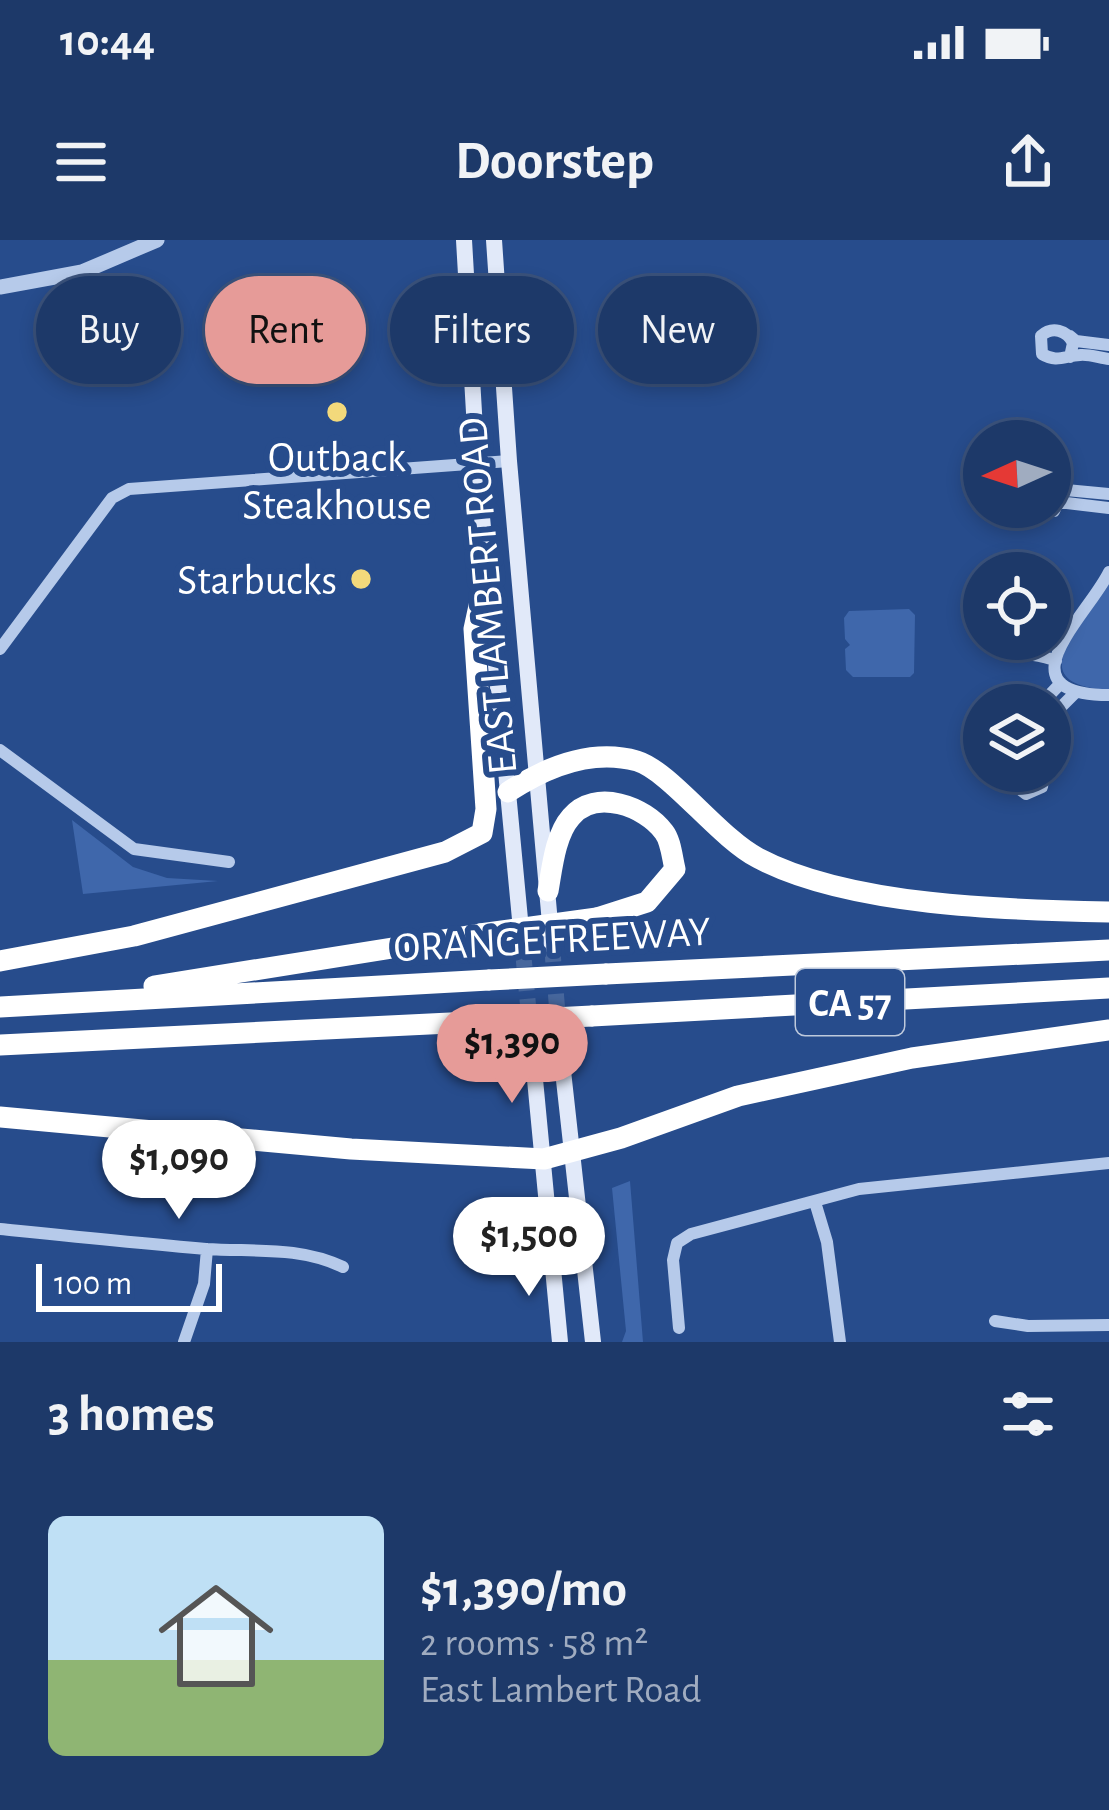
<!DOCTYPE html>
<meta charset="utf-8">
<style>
:root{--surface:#1d3969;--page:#2a4471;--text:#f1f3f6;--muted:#a0acc0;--line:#3b537d;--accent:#e69b98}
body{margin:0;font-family:"Alegreya Sans",sans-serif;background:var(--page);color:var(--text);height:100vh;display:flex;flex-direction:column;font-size:45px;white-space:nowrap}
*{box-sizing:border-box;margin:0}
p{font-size:39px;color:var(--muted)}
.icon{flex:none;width:66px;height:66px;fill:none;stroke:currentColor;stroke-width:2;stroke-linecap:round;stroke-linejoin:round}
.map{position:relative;height:1102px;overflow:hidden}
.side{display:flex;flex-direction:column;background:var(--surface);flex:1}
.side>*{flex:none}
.banner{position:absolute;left:36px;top:36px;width:1038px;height:108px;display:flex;gap:24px}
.needle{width:78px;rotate:267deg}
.fabs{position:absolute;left:963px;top:180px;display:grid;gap:24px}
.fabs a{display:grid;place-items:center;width:108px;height:108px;border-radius:50%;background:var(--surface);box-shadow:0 6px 18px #0003,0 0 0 3px var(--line);font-size:60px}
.scale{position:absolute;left:36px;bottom:30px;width:186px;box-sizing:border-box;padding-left:12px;border:6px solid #fff;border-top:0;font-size:33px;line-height:42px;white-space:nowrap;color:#fff;-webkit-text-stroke:9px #274c8c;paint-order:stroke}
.price{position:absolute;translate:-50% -102px;padding:0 27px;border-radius:42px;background:#fff;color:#222;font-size:39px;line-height:78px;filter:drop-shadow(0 3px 6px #0008)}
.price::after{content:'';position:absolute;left:50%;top:72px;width:36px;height:27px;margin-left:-18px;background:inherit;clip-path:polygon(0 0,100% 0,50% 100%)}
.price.selected{background:var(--accent);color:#111}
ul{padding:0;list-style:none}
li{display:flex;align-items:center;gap:36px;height:300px;padding:0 48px}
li+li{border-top:3px solid var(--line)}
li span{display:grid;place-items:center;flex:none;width:336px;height:240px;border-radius:18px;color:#555}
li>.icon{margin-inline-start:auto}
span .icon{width:144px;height:144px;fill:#fffc;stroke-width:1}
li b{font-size:51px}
h2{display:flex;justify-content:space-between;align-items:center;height:144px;padding:0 48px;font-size:51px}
.chip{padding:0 42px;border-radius:54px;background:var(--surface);box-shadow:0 6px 18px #0003,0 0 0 3px var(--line);font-size:42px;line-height:108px}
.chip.selected{background:var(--accent);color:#111}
.status{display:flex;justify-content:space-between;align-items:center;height:84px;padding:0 60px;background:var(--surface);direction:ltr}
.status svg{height:33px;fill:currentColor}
header{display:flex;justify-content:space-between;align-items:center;height:156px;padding:0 48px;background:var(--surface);font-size:54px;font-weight:600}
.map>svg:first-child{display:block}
.grass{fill:#3f67ab}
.park{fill:url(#park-tufts)}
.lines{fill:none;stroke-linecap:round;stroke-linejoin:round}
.secondary-tunnel{stroke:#47679d;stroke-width:16;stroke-dasharray:16 8;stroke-linecap:butt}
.minor{stroke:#b6caea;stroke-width:12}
.tertiary{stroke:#b6caea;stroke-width:15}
.secondary{stroke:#e1e9f9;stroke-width:16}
.motorway{stroke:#fff;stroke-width:21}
.motorway-bridge{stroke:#fff;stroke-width:21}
.poi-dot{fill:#f3d97b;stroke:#274c8c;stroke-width:4.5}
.labels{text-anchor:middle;stroke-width:12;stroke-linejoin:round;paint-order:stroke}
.shield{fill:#274c8c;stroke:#bec9dc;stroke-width:3}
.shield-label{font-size:39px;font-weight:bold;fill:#fff}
.poi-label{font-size:42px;fill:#fff;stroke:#274c8c}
.street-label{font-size:42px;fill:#fff;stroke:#274c8c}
</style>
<div class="status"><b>10:44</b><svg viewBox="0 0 49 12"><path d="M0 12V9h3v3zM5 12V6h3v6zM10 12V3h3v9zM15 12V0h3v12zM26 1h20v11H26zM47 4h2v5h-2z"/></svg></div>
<header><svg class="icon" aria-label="menu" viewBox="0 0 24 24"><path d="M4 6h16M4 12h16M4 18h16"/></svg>Doorstep<svg class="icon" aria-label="share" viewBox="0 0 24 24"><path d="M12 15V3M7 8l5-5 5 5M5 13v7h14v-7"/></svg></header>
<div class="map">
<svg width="1109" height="1102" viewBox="0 0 1109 1102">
<defs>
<pattern id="park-tufts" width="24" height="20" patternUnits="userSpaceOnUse" patternTransform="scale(3)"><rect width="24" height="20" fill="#3f67ab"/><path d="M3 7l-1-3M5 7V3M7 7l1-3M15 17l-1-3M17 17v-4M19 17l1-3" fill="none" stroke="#5c7eb8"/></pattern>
</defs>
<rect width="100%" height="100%" fill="#274c8c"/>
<path class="grass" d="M1109 344V450C1016 444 1085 385 1109 344Z
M909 369 915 375 914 433 910 437H853L846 430 845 409 850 405 845 399 844 378 849 371Z
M72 580 133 627 167 638 218 641 83 654Z
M630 941 643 1102H622L626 1091 612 948Z"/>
<path class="park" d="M1109 376V430L1078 417 1075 409 1084 388 1092 385 1103 389Z"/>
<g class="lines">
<path class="secondary-tunnel" d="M552 706 560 804
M523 711 532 808"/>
<path class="minor" d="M1070 96 1076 101 1109 105
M1070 117 1073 103C1067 90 1052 86 1041 96L1042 114C1057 123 1064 116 1080 115 1089 114 1100 118 1109 119
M1050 241 1066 250 1109 254
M1027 267 1054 271 1058 262 1109 268
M1109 332C1089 374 997 454 1109 455
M1005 399 1003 406C1016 416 1039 413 1056 421
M0 409 112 258 129 249 509 221
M1040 465 1061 443
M1050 478 1076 452
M0 510 134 609 229 622
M1014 531V545L1026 554 1042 547 1044 531
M815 962 827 1002 840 1102
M0 989C69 996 137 1003 206 1009 254 1012 299 1006 343 1027
M995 1081 1028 1086 1109 1085
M679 1088 673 1020 677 1003 691 994 859 949 1109 923
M184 1102 204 1044 207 1009"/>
<path class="tertiary" d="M0 47 82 32 157 0"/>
<path class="secondary" d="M464 0 477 224 523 711
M494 0 509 221 552 706
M560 804 593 1102
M532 808 560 1102"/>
<path class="motorway" d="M508 552C546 527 591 508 637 521 670 531 719 598 758 618 849 666 1007 670 1109 672
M548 651C552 629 555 595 571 577 595 548 645 566 664 592 671 601 672 617 675 629L647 662 597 678
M0 721 134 696 445 612 482 593 486 569 474 389 487 329
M606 734 1109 710
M154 746 480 694
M0 767 489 740
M592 776 1109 748
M0 805 491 781
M0 877 351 909 544 919 621 898 738 856 912 818 1109 790"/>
<path class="motorway-bridge" d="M480 694 597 678
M489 740 606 734
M491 781 592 776"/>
</g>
<g class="poi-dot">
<circle cx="337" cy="172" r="12"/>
<circle cx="361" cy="339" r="12"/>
</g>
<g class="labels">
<rect class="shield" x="796" y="729" width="108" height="66" rx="9"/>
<g class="shield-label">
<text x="850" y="776">CA 57</text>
</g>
<g class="poi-label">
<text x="337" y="231">Outback<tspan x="337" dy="48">Steakhouse</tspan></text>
<text x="337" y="354" text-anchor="end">Starbucks</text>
</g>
<g class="street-label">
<text transform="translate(486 356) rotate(-95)" y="15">EAST LAMBERT ROAD</text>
<text transform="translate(552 698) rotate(-3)" y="15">ORANGE FREEWAY</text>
</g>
</g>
</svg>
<div class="fabs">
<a><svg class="needle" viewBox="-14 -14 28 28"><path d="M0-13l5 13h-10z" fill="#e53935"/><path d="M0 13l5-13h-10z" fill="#a0acc0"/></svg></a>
<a><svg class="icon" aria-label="locate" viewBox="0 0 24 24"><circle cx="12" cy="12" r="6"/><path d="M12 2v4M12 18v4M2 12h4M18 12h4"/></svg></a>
<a><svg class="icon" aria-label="layers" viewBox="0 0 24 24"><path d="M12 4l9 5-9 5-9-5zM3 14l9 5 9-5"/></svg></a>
</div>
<div class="scale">100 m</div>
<b class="price selected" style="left:512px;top:866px">$1,390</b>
<b class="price" style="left:179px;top:982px">$1,090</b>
<b class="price" style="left:529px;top:1059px">$1,500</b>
<div class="banner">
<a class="chip">Buy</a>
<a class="chip selected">Rent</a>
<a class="chip">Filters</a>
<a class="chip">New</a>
</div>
</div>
<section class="side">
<h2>3 homes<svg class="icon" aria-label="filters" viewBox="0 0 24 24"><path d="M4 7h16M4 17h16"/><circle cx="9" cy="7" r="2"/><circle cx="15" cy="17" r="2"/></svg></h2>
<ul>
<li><span style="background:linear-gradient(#bfe0f5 60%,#8fb573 0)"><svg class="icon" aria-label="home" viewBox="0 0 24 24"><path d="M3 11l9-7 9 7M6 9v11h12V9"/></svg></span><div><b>$1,390/mo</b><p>2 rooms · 58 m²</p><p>East Lambert Road</p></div></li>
</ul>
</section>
